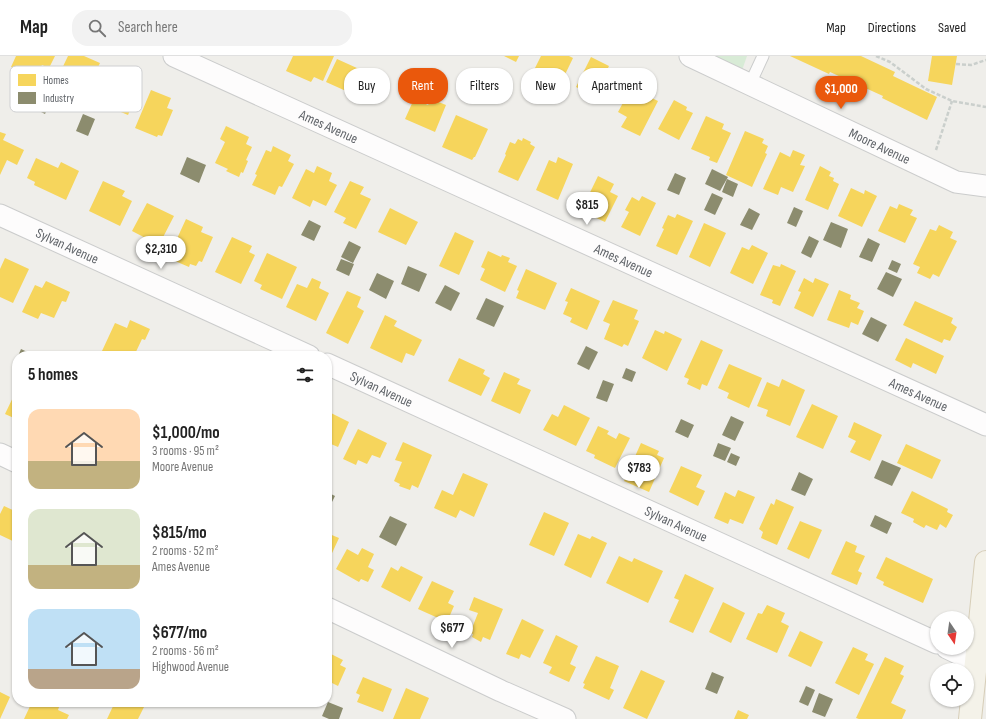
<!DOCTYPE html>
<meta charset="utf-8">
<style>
:root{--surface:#fff;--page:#f2f2f2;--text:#222;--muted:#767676;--line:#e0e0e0;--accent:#ea580c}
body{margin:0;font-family:"Sofia Sans Condensed",sans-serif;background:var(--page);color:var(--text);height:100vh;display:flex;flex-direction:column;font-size:15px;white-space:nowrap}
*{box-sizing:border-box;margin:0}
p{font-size:13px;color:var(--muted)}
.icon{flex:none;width:22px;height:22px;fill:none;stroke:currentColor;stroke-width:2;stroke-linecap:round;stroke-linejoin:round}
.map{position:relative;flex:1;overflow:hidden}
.panel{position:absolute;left:12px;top:295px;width:320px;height:356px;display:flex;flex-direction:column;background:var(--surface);border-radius:16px;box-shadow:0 1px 3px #0004}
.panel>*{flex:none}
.guide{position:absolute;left:344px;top:12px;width:380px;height:36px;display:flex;gap:8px}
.needle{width:26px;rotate:167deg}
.fabs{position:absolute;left:930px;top:555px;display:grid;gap:8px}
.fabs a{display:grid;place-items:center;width:44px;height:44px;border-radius:50%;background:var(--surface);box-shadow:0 1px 3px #0004;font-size:20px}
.price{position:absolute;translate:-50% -34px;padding:0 9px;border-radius:14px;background:#fff;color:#222;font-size:13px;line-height:26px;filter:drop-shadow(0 1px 2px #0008)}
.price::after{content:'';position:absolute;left:50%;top:24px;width:12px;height:9px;margin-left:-6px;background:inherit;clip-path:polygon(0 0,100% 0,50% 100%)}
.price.selected{background:var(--accent);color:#fff}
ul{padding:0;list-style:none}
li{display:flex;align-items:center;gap:12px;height:100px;padding:0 16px}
li span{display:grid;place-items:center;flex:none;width:112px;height:80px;border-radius:12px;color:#555}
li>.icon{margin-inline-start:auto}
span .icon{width:48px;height:48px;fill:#fffc;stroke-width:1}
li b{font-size:17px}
h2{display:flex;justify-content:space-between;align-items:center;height:48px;padding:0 16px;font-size:17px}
.pill{padding:0 14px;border-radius:16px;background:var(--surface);box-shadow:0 1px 3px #0004;font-size:14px;line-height:36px}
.pill.selected{background:var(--accent);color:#fff}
header{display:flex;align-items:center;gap:24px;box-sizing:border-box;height:56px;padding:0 20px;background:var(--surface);border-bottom:1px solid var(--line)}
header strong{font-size:19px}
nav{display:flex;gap:22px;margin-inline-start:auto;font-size:14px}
.search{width:280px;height:36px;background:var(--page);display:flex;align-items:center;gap:10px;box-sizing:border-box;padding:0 14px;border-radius:16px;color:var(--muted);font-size:15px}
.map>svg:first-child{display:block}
.green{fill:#d8ebd6}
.homes{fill:#f6d55c}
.industry{fill:#8c8c6e}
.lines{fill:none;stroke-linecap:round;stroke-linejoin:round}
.lane-casing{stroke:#cbcccc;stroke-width:13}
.street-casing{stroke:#cbcccc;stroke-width:23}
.primary-casing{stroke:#d7ceb8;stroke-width:24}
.path{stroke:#cacfcc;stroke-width:2.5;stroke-dasharray:4 2;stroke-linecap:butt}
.lane{stroke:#fdfcfc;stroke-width:11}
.street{stroke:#fdfcfc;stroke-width:21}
.primary{stroke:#f4f2e9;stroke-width:22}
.labels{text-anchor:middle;stroke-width:4;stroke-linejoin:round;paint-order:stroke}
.street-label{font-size:14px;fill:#5f6368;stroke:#fff}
.key{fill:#fff;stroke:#cfd0d2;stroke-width:1}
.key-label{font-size:11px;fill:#5f6368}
</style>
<header>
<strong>Map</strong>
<div class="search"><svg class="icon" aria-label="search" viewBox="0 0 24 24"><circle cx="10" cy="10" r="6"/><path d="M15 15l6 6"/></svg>Search here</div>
<nav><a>Map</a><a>Directions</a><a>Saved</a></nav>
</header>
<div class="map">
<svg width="986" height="663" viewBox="0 0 986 663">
<rect width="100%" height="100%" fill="#efeeea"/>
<path class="green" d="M690 0H747L739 23Z"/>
<path class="homes" d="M16 0H55L49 12 42 9 38 17 29 13 27 18 11 11Z
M68 0H84L100 7 84 41 55 27Z
M293 0H334L323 25 314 21 311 26 286 15Z
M504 0H519L516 6Z
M541 0H569L573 2 559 31 532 18Z
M790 0H861L895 16 893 20 937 41 927 64 882 42 883 40 830 16 829 18Z
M932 0H957L952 29 928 25Z
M591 1 609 10 606 16 616 21 605 45 576 31Z
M337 3 368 17 357 40 326 26Z
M115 23 139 33 128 59 104 49 107 44 100 41 107 24 114 27Z
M631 32 658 45 640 80 621 71 627 61 618 56Z
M151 34 171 42 167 52 173 54 162 80 158 79 157 81 135 72Z
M414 43 428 49 431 43 446 49 435 76 405 63Z
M674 44 687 51 686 54 693 57 679 84 658 73Z
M456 59 488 73 475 101H474L472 104 442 91Z
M706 60 724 68 722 73 731 77 717 107 709 104 710 101 691 93Z
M226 70 249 81 246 88 252 91 246 104 248 105 243 117 241 116 239 121 226 115 228 113 215 107 225 86 220 83Z
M745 75 764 83 762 87 768 90 765 97 767 98 752 131 726 119Z
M0 76 6 78 3 84 24 94 17 109 7 104 0 119Z
M523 82 531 86 530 88 535 91 518 125 498 116 506 99 505 98 510 86 515 88 518 83 522 85Z
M273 90 291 99 288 105 294 108 282 131 279 130 275 139 252 129 257 119 255 118 266 94 271 96Z
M793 94 805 99 800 109 805 110 793 136 781 131 778 139 763 133 780 96 790 101Z
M558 101 573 108 558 144 536 134 549 104 556 107Z
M36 102 58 112 61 106 79 115 66 144 34 129 35 126 27 122Z
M317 110 332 117 329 125 337 129 326 150 313 144 310 151 292 142 306 113 314 117Z
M820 110 831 116 829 120 834 122 833 125 839 128 828 154 805 144Z
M598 120 614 128 610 136 618 140 605 166 581 155Z
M103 125 125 135 122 140 132 145 120 170 89 155Z
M350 125 364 131 360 138 371 143 356 173 343 167 346 162 334 156Z
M851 132 864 138 865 134 877 140 862 171 838 160Z
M642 140 656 147 640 180 621 171 629 156 625 154 632 141 639 145Z
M147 147 174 160 159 189 132 175Z
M899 148 913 154 910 159 917 162 905 187 878 175 890 150 897 153Z
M390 152 418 166 406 189 378 176Z
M677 158 693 165 677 199 656 190 664 173 662 172 668 159 675 162Z
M186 163 203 171 201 176 213 181 202 206 199 205 196 210 190 208 189 211 175 205 176 203 169 200Z
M704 167 726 177 710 211 689 201Z
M939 169 953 176 950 182 957 185 939 221 933 218 930 223 917 217 920 211 913 208 930 173 936 175Z
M455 176 474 185 459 219 439 210Z
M232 181 252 190 249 196 255 199 241 228 215 216Z
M752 189 768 197 753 228 730 217 742 191 749 194Z
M488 195 501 201 502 199 510 202 508 206 517 210 505 236 480 224 485 213 481 211Z
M267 197 297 211 282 243 260 233 262 229 254 225Z
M5 202 29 213 13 247 0 241V213Z
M781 208 796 215 780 250 772 247 773 244 760 239 773 209 780 211Z
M526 213 557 227 545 254 516 242 519 235 517 234Z
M312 222 321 226 319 232 329 237 316 265 286 251 297 228 307 232Z
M804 222 813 227 815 222 829 228 813 261 794 252 801 236 798 235Z
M46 225 70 236 66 246 62 245 54 262 41 257 38 263 22 256 35 229 42 232Z
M571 232 600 245 587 274 570 266 572 262 563 258 568 246 565 245Z
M839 234 851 239 850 243 860 247 857 252 864 255 858 269 851 266 849 272 827 264Z
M347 235 361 241 357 251 364 255 348 288 326 277Z
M613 244 638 254 634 263 639 265 628 290 624 288 622 291 604 283 610 268 603 265Z
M915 245 953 262 951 267 957 271 950 285 944 283 942 287 903 269Z
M385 259 397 265 394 270 422 284 414 300 406 297 402 307 370 292Z
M130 264 150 273 145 284 142 283 134 300H113L102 295 115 267 127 272Z
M655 274 664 278 665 275 682 283 667 315 642 302Z
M906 282 944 300 936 318 913 307 911 312 895 304Z
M701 284 723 294 707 330 702 328 700 334 687 328 689 323 684 321Z
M459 302 485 314 483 318 490 322 481 340 448 325Z
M729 308 762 322 749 352 727 342 729 337 718 332Z
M504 316 520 323 517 328 531 334 520 358 491 345Z
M782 323 805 334 790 370 766 360 768 354 757 350 767 326 779 331Z
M17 333V373L12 371 16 363 5 358Z
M812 348 838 360 823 393 796 381Z
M564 349 590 362 576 390 543 374 552 358 558 361Z
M327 355 349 366 338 391 331 388 327 397Z
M854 366 882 379 870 405 850 396 856 385 848 381Z
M598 370 609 375 607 378 616 383 619 377 630 382 615 412 594 402 595 399 586 395Z
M358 373 387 387 380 402 372 399 367 408 358 404 356 409 343 403Z
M403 386 432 399 418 432 412 429 410 434 399 430 400 428 394 425 402 406 395 404Z
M641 387 659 395 657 399 664 402 649 436 624 425Z
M906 388 941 404 932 423 897 407Z
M681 410 702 419 696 431 705 435 698 450 669 436Z
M463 417 488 428 474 461 460 454 456 462 434 452 442 434 453 439Z
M738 434 755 441 743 468 730 463 728 468 714 462 725 436 735 441Z
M912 435 948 453 947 456 953 459 946 472 940 468 937 474 926 469 924 472 913 466 914 463 901 457Z
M776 443 794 451 777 489 761 482 763 476 759 473 771 447 774 449Z
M4 450 17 456V487L0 479V458Z
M544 456 569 467 554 500 529 489Z
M800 465 822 474 809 503 787 493Z
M327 477 339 482 327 508Z
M578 478 590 483 592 480 607 487 591 522 564 509Z
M846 485 857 490 855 496 865 500 858 515 862 517 857 529 831 518Z
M362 492 374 498 368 511 374 514 368 526 361 523 359 526 336 513 347 493 358 499Z
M619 500 632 506 634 502 663 515 648 547 606 527Z
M886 501 933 523 923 547 883 529 884 526 876 522Z
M401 510 423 521 410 546 381 531 391 511 398 515Z
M685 518 714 532 693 577 669 566 679 544 674 542Z
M432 525 454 535 448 547 454 550 447 566 418 553Z
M474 541 503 553 490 584 483 581 481 586 472 581 473 578 470 577 478 557 469 554Z
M723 546 745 557 731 587 709 576Z
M767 549 785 557 781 566 789 570 777 597 746 583 758 557 762 558Z
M522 563 544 574 530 602 521 598 519 603 506 598Z
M800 575 823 586 811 611 788 600Z
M556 579 578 590 570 608 576 611 569 626 549 617 552 611 543 607Z
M853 591 868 598 865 604 874 608 859 639 835 627Z
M329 597 343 604 340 609 346 612 338 630 330 626 327 633V600Z
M596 600 619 610 610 632 614 634 609 644 583 632 585 628 583 627Z
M885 601 904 610 900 618 904 620 891 647 906 654 902 663H859L856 662Z
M641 614 665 625 647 663 623 652Z
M363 621 392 633 383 656 357 646 360 639 356 637Z
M406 632 429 642 420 663H393Z
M0 636 10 641 0 663Z
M32 646H48L59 651 58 654 69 659 67 663H24Z
M115 646H143L146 647 138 663H107Z
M738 654 749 659 747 663H734Z"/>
<path class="industry" d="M43 41 51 44 45 58 37 54Z
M83 58 95 63 88 80 76 75Z
M187 101 206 109 199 127 180 118Z
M712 113 728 121 720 135 705 128Z
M675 117 686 122 679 139 667 134Z
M727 123 738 128 733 141 722 136Z
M712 137 723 142 715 159 704 154Z
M794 151 803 155 796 171 787 167Z
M749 152 760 158 752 174 740 169Z
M309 164 321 170 314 185 301 179Z
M831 166 848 173 841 192 823 184Z
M809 180 819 185 811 202 801 197Z
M868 182 880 188 872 206 859 201Z
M349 185 361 191 353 207 341 201Z
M341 203 354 208 349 220 336 214Z
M892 204 901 208 897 217 888 213Z
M408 210 427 218 419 236 401 228Z
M886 216 902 223 893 241 877 233Z
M377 217 394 225 386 243 369 234Z
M445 229 460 237 451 255 435 247Z
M486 242 504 250 494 271 476 263Z
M871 261 887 269 878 286 862 278Z
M586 290 598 296 589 314 577 308Z
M21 293 36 300H18Z
M626 312 636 316 632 326 622 322Z
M603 324 614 328 607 346 596 342Z
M731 360 744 366 735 385 722 379Z
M681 363 694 369 688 382 675 376Z
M718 387 731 392 725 405 713 400Z
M731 397 740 401 736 410 727 406Z
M882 404 901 412 892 430 874 422Z
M799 416 813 423 805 440 791 434Z
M327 436 335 440 327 456Z
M875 459 892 467 887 478 870 470Z
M390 460 407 468 396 490 379 481Z
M712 616 724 621 717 638 705 633Z
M806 630 815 634 808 650 799 646Z
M819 637 833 643 825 661 812 656Z
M328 646 343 652 339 663H329L322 660Z"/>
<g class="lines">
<g class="lane-casing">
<path id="lane" d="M750 28 763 0"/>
</g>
<g class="street-casing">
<g id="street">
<path id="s1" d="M174 0 986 369"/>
<path id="s2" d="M690 0 956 126 986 130"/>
<path id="s3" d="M0 159 309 300"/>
<path id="s4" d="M327 308 937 587"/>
<path d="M0 398 17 406"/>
<path d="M327 552 501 635 565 663"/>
<path d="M947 592 976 606"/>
</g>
</g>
<g class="primary-casing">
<path id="primary" d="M970 663 976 606 986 506"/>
</g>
<path class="path" d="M876 0 890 6 926 33 952 45 986 51
M956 8 971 9 986 4
M936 94 952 45"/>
<use href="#lane" class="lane"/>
<use href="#street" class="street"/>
<use href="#primary" class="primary"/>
</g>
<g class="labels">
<g class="street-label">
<text dy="5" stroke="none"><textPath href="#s1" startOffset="170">Ames Avenue</textPath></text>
<text dy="5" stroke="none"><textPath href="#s2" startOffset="210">Moore Avenue</textPath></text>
<text dy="5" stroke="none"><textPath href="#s3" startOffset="74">Sylvan Avenue</textPath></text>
<text dy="5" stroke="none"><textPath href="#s1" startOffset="494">Ames Avenue</textPath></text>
<text dy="5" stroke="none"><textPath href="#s4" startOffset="60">Sylvan Avenue</textPath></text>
<text dy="5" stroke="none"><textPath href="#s1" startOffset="818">Ames Avenue</textPath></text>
<text dy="5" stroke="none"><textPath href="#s4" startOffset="384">Sylvan Avenue</textPath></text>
</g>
</g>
<rect x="10" y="10" width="132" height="46" rx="6" class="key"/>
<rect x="18" y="18" width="18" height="12" fill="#f6d55c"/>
<rect x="18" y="36" width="18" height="12" fill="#8c8c6e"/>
<g class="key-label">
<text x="43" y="28">Homes</text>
<text x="43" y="46">Industry</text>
</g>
</svg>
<div class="fabs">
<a><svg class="needle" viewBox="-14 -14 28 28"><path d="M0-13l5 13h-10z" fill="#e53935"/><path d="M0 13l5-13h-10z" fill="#767676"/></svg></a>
<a><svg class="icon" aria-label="locate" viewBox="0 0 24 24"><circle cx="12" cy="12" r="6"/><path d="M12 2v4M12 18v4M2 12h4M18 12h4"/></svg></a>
</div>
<b class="price selected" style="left:841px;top:54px">$1,000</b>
<b class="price" style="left:587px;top:170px">$815</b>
<b class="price" style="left:161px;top:214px">$2,310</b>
<b class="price" style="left:639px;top:433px">$783</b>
<b class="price" style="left:452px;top:593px">$677</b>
<div class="guide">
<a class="pill">Buy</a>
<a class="pill selected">Rent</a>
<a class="pill">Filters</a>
<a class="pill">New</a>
<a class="pill">Apartment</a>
</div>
<section class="panel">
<h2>5 homes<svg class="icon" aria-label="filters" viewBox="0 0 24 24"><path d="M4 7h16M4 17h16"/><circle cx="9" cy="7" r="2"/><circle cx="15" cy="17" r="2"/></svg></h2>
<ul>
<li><span style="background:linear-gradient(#ffd9b3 65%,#c2b280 0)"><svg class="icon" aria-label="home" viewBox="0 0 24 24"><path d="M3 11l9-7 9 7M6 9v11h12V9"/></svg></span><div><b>$1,000/mo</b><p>3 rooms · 95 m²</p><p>Moore Avenue</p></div></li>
<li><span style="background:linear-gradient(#dfe7d0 70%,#c2b280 0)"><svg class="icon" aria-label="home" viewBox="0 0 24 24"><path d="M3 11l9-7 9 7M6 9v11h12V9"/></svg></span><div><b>$815/mo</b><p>2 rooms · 52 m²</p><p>Ames Avenue</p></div></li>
<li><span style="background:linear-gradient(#bfe0f5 75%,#b9a48a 0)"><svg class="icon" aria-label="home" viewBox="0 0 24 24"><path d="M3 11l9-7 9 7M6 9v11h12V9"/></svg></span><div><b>$677/mo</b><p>2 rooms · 56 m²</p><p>Highwood Avenue</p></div></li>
</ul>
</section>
</div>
